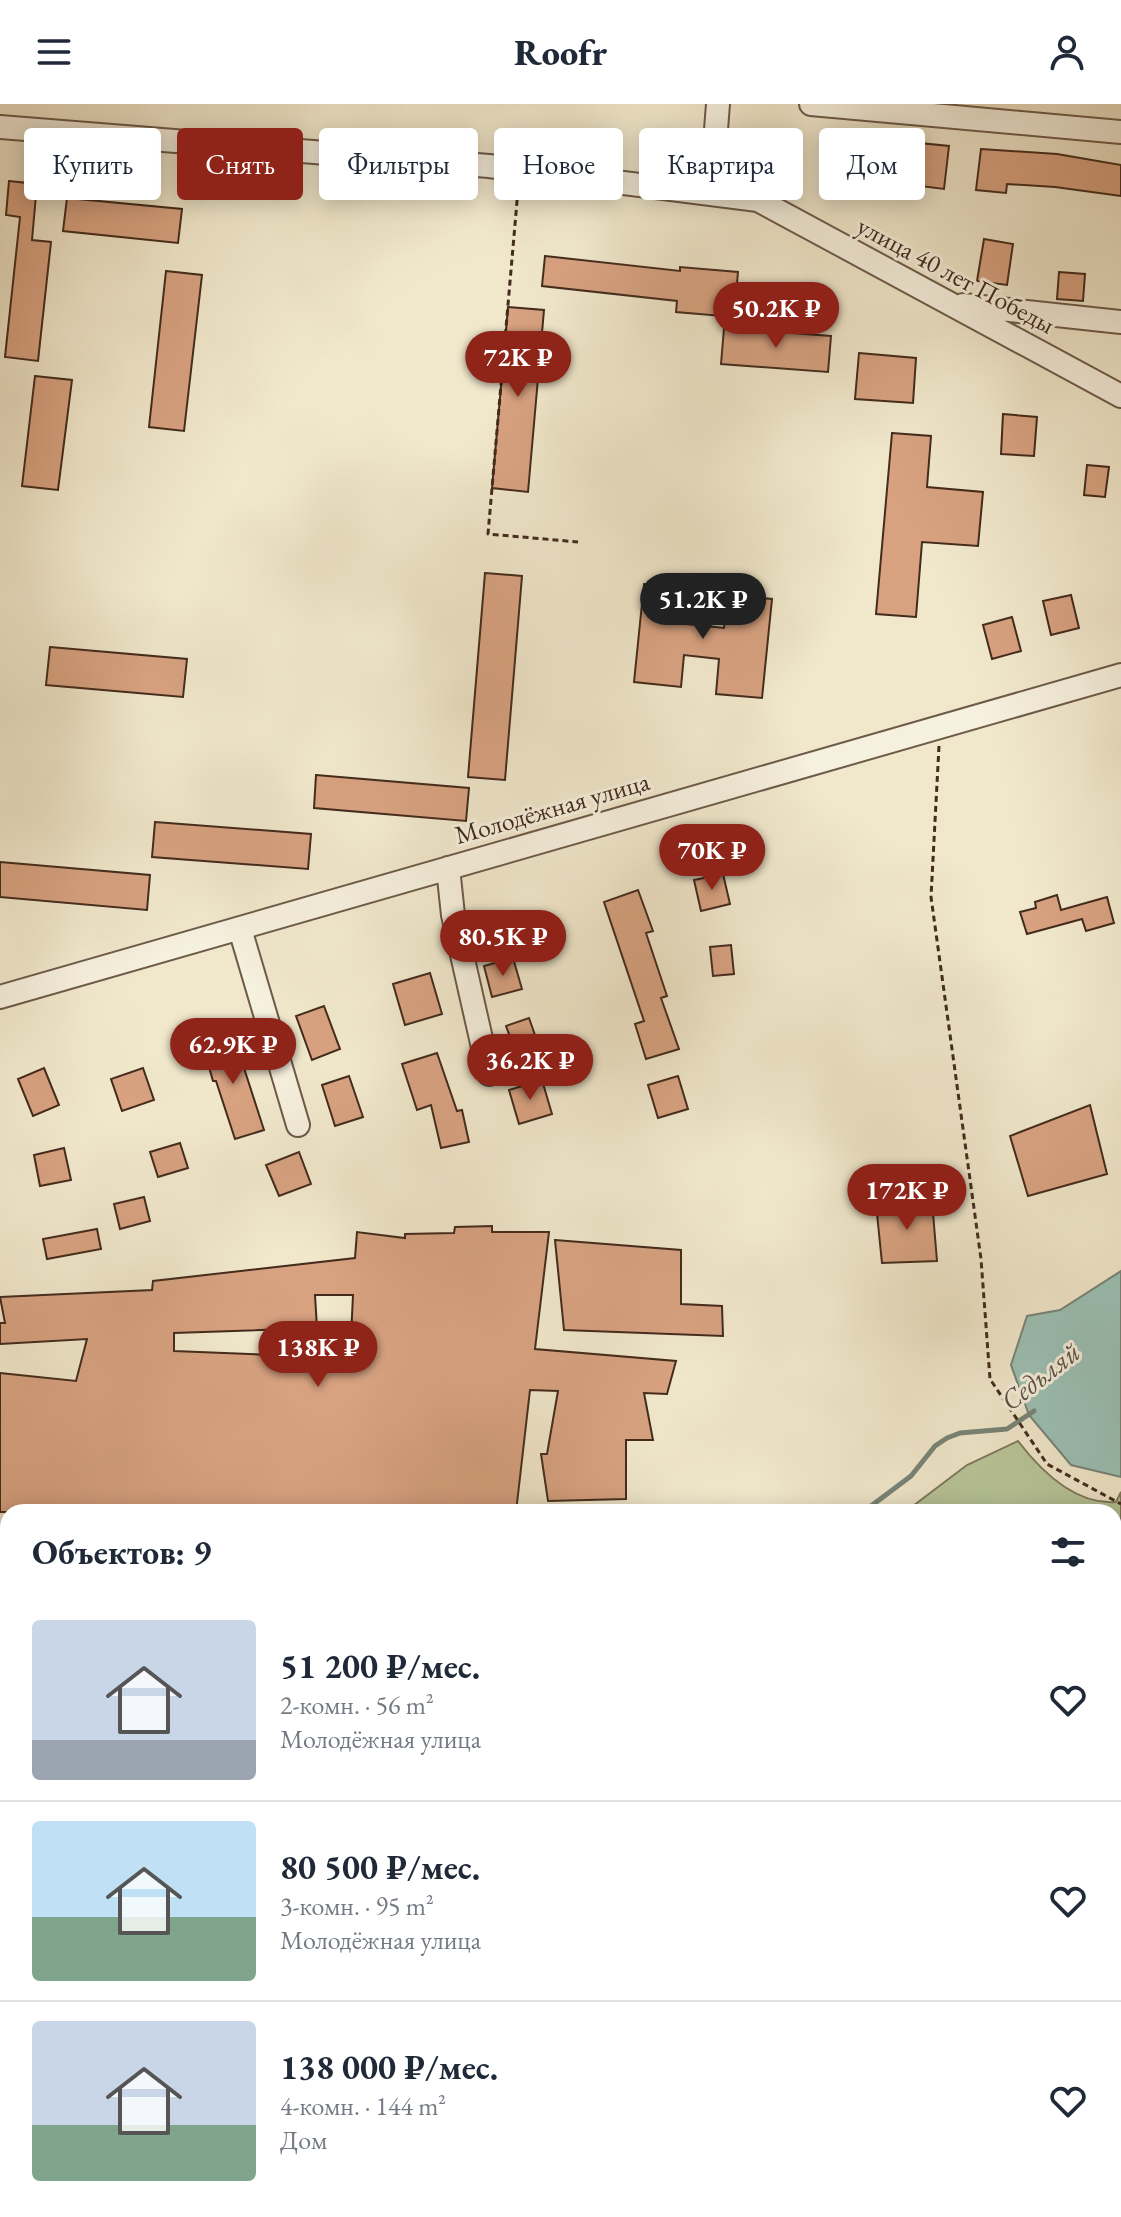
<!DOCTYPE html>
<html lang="ru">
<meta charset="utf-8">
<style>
:root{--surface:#fff;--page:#f2f2f3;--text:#1f2937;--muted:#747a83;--line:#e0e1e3;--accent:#8f2418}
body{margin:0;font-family:"EB Garamond",serif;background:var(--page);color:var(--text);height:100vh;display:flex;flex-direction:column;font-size:30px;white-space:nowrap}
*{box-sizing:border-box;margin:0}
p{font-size:26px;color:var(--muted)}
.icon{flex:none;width:44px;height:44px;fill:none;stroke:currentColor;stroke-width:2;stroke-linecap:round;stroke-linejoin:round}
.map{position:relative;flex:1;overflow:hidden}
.side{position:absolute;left:0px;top:1400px;width:1122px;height:714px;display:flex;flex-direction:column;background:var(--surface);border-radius:24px 24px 0 0;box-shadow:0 4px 20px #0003}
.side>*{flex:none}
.top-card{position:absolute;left:24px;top:24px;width:1074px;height:72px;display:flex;gap:16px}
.price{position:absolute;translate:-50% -68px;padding:0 18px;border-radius:28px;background:var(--accent);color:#fff;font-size:26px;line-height:52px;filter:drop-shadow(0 2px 4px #0008)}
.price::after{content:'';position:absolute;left:50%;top:48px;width:24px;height:18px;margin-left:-12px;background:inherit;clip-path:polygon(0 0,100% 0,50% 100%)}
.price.active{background:#222;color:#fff}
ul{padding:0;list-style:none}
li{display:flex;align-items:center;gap:24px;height:200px;padding:0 32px}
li+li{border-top:2px solid var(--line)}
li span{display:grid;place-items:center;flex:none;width:224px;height:160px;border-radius:8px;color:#555}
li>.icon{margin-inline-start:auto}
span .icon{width:96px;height:96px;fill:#fffc;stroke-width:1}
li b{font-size:34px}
h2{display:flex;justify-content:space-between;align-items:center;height:96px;padding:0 32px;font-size:34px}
.chip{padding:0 28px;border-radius:8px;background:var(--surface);box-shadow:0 4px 20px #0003;font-size:28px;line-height:72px}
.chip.active{background:var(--accent);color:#fff}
header{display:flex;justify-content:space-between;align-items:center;height:104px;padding:0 32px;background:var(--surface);font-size:36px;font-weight:800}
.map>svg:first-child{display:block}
.green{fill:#b8c699;stroke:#7e785b;stroke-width:2}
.water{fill:#9bc0b5;stroke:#788478;stroke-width:2}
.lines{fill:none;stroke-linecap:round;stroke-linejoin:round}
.stream{stroke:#788478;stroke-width:5}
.building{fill:#d8a281;stroke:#432b1d;stroke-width:2;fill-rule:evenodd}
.minor-casing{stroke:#6e5a49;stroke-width:26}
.path{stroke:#432b1d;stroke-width:3;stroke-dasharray:6 4;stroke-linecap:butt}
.minor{stroke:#f6f0de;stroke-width:22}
.labels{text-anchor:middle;stroke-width:6;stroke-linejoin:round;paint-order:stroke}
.street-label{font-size:26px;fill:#432b1d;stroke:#f6f0de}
.water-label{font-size:28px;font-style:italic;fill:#595043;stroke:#f6f0de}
</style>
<header><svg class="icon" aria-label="menu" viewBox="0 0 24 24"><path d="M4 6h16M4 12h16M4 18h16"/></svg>Roofr<svg class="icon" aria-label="person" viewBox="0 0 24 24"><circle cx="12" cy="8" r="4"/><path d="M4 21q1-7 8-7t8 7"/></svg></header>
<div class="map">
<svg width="1121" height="2113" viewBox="0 0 1121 2113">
<rect width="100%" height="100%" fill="#f1e8cc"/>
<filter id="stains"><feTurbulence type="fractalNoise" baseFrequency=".0025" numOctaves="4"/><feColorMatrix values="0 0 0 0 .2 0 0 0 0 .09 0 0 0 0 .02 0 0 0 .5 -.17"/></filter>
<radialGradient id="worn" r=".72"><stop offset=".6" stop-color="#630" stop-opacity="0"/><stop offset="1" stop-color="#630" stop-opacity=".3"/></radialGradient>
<path class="green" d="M1018 1337C1041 1367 1076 1401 1116 1398L1121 1388V2113H0V2022L8 2019V2106H1114V1408H905L967 1361Z"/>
<path class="water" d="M1121 1167V1373L1071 1361 1029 1311 1011 1261 1027 1212 1060 1206Z"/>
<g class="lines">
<path class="stream" d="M863 1408 911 1372 935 1342 947 1334 960 1329 1007 1325 1034 1307
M0 2012 8 2011"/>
</g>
<path class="building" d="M826 29 848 32 843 73 820 70Z
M873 33 910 34V38L949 42 944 85 920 82 921 69 873 68Z
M981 45 1057 50 1121 61V92L1055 83 1007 80 1006 89 976 86Z
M9 77 37 80 32 136 51 138 38 257 5 253 20 113 6 111Z
M67 94 182 105 178 139 63 127Z
M984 135 1013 140 1007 181 977 177Z
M545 152 680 167V163L738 168 734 213 676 208 677 197 542 182Z
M166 167 202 171 184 327 149 323Z
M1059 168 1085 170 1083 197 1057 195Z
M508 203 544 206 528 388 492 384Z
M724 224 831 232 828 268 721 260Z
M859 249 916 254 913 299 855 295Z
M35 272 72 276 58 386 22 382Z
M1003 310 1037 313 1034 352 1001 350Z
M892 329 931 332 927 383 983 388 978 442 922 438 916 513 876 510Z
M1087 361 1109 363 1105 393 1084 391Z
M485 469 522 472 505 676 468 673Z
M644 480 690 484 687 520 724 524 727 491 772 495 762 594 716 590 719 555 684 551 681 583 634 578Z
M1071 491 1079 524 1051 531 1043 497Z
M1012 513 1021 547 992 555 983 521Z
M50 543 187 555 183 593 46 581Z
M316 671 469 684 466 717 314 704Z
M155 718 311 730 308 765 152 753Z
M0 758 150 771 147 806 0 793Z
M723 770 730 800 701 807 694 776Z
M638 786 653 827 646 829 667 892 661 894 679 945 646 955 635 920 644 917 604 798Z
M1057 791 1061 806 1107 793 1114 819 1086 827 1082 815 1027 830 1020 808 1036 804 1035 798Z
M731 841 734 870 713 872 710 843Z
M513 854 522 885 492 893 484 862Z
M430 869 442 910 405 921 393 880Z
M324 902 340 945 312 956 296 912Z
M529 914 541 948 516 949 506 922Z
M233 930 264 1026 235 1035 216 977H213L202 939Z
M437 949 457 1007 462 1006 469 1038 441 1044 431 1001 417 1006 402 960Z
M44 964 59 1001 33 1012 18 975Z
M143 964 154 996 122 1007 111 975Z
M349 972 363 1013 335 1022 322 981Z
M678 972 688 1005 658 1014 648 981Z
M542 976 552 1010 519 1020 509 986Z
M1090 1001 1107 1070 1028 1092 1010 1032Z
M180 1039 188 1064 158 1073 150 1048Z
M64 1044 71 1076 40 1082 34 1051Z
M299 1048 311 1080 279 1092 266 1061Z
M144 1093 150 1117 120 1125 114 1100Z
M932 1097 937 1157 882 1159 876 1100Z
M492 1122V1128H549L535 1245 676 1257 667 1290 644 1289 653 1336H626V1395L548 1397 541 1350H547L558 1287 530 1286 516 1408H0V1269L76 1277 87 1235 0 1240V1219H5L0 1193 152 1186 153 1177 355 1154 357 1128 405 1134V1130L454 1129 455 1123ZM315 1191H353L350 1254 174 1247V1229L317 1224Z
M97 1125 101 1145 47 1155 43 1135Z
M555 1136 681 1146V1200L722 1202 723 1232 564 1226Z"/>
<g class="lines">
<g class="minor-casing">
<path id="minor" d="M811 0 1121 28
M0 23 489 62 758 96 1121 292
M711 90 718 0
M963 201 1121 218
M448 764 453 811 489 970
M240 825 298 1021
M0 893 1121 571"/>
</g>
<path class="path" d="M518 86 488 430 578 438
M939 642 931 793 981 1155 990 1275 1047 1360 1121 1400"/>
<use href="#minor" class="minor"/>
</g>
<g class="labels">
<g class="street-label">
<text transform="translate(956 171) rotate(28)" y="9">улица 40 лет Победы</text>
<text transform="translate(552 704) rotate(-16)" y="9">Молодёжная улица</text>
</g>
<g class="water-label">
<text transform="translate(1040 1272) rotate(-38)" y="10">Седьляй</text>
</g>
</g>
<rect width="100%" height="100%" filter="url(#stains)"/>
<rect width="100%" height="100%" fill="url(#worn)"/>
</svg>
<b class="price" style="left:776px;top:246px">50.2K ₽</b>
<b class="price" style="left:518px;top:295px">72K ₽</b>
<b class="price active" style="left:703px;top:537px">51.2K ₽</b>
<b class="price" style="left:712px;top:788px">70K ₽</b>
<b class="price" style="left:503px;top:874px">80.5K ₽</b>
<b class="price" style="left:233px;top:982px">62.9K ₽</b>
<b class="price" style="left:530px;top:998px">36.2K ₽</b>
<b class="price" style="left:907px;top:1128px">172K ₽</b>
<b class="price" style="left:318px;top:1285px">138K ₽</b>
<div class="top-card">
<a class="chip">Купить</a>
<a class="chip active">Снять</a>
<a class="chip">Фильтры</a>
<a class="chip">Новое</a>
<a class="chip">Квартира</a>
<a class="chip">Дом</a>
</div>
<section class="side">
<h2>Объектов: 9<svg class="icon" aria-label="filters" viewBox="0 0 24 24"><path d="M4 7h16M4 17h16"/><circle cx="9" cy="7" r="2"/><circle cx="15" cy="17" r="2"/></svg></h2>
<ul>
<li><span style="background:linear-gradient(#c9d6e8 75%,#9aa5b1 0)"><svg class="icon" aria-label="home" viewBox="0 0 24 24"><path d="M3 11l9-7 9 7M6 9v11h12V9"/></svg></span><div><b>51 200 ₽/мес.</b><p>2-комн. · 56 m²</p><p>Молодёжная улица</p></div><svg class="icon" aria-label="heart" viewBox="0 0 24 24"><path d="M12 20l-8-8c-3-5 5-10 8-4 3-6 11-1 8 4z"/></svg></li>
<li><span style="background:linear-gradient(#bfe0f5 60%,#7fa58c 0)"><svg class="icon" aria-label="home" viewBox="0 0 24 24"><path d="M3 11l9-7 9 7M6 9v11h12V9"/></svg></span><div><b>80 500 ₽/мес.</b><p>3-комн. · 95 m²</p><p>Молодёжная улица</p></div><svg class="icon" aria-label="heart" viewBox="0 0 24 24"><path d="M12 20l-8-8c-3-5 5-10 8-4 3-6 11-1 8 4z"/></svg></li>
<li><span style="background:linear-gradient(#c9d6e8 65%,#7fa58c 0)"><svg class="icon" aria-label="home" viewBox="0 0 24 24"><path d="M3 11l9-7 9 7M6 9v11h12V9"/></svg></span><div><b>138 000 ₽/мес.</b><p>4-комн. · 144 m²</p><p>Дом</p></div><svg class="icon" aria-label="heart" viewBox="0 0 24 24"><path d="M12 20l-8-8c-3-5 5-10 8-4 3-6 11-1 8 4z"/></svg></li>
</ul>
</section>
</div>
